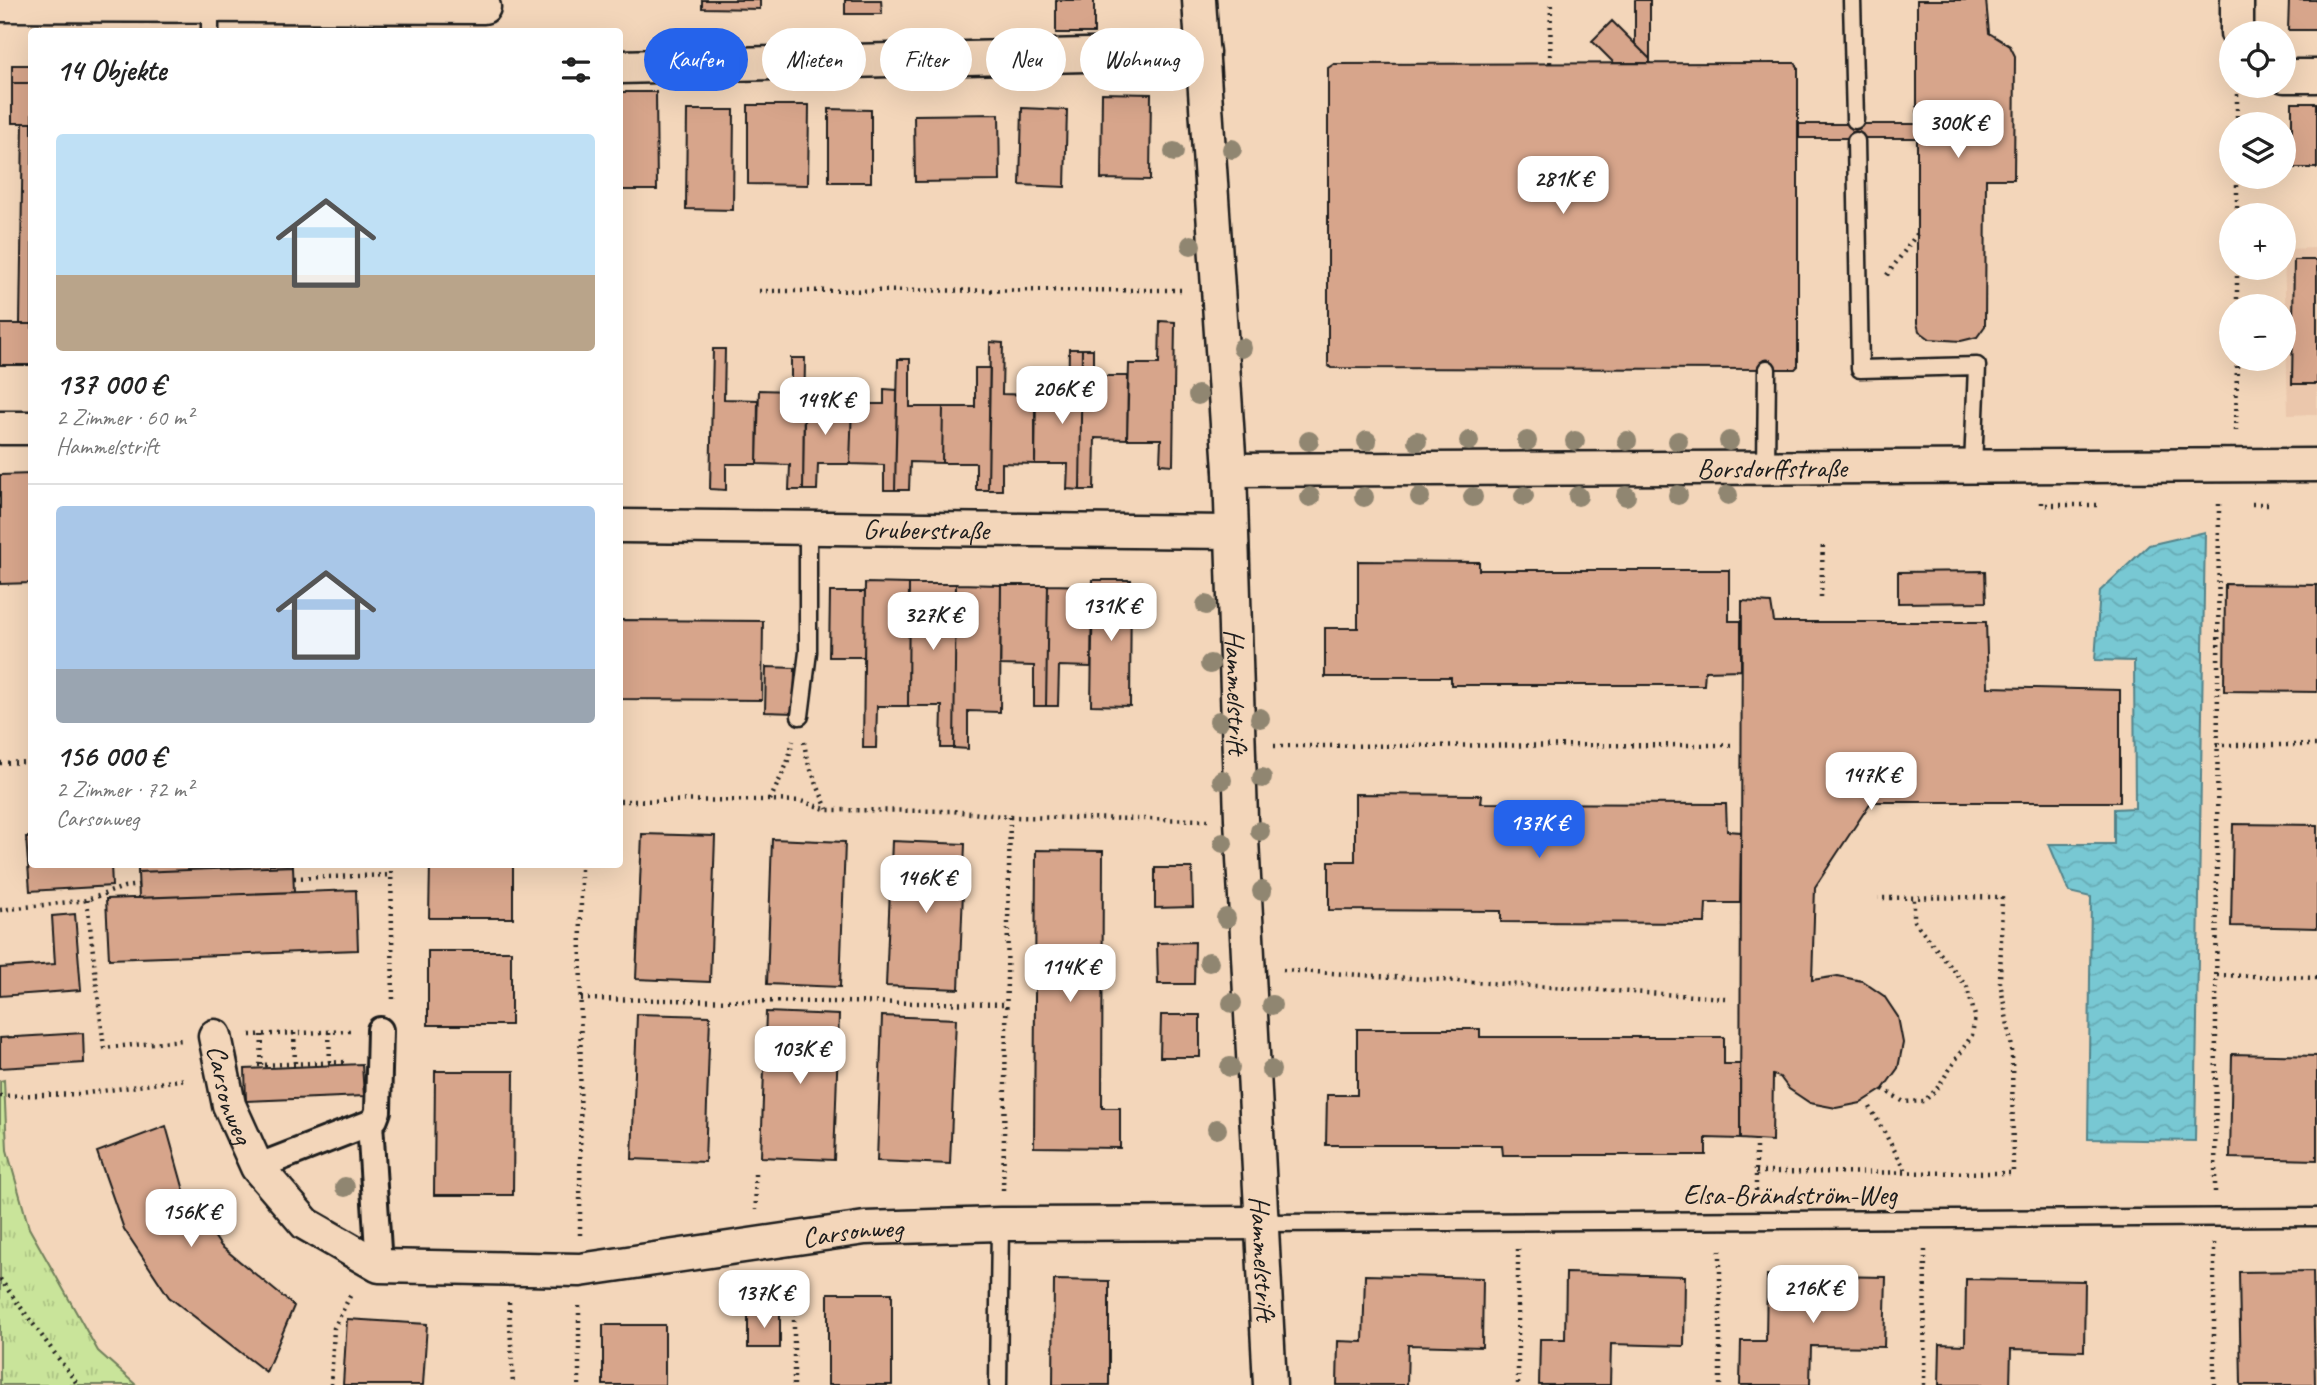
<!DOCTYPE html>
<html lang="de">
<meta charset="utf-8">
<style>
:root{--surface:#fff;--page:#f2f2f2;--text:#222;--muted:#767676;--line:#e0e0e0;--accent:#2563eb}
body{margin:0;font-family:Caveat,sans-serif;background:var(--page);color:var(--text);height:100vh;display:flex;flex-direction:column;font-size:26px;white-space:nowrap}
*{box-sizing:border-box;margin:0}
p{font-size:23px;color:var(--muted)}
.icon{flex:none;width:38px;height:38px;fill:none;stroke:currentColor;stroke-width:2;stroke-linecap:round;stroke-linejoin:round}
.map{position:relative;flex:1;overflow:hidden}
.side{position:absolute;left:28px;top:28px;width:595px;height:840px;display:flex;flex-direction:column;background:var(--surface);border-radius:7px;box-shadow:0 7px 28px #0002}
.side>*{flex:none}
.top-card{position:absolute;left:644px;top:28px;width:665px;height:63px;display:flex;gap:14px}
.tools{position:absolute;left:2219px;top:21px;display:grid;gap:14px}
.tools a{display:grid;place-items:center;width:77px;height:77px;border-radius:50%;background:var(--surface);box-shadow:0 7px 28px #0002;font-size:35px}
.price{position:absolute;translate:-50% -60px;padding:0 16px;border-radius:14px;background:#fff;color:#222;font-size:23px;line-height:46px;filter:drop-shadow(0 2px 4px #0008)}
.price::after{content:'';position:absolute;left:50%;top:42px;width:21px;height:16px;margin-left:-10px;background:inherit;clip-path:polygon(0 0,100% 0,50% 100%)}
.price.selected{background:var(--accent);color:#fff}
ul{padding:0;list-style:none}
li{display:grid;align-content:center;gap:14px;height:371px;padding:0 28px}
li+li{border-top:2px solid var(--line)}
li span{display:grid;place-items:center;height:217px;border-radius:7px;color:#555}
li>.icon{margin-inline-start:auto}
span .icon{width:126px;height:126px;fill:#fffc;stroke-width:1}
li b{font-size:30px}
h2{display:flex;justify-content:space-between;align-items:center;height:84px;padding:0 28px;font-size:30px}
.chip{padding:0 24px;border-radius:32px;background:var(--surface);box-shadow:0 7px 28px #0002;font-size:24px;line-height:63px}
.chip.selected{background:var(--accent);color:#fff}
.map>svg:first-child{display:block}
.built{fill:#ebc7ac}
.grass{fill:url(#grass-tufts);stroke:#72805b;stroke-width:2}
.water{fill:url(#water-waves);stroke:#53838a;stroke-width:2}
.building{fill:#d7a58b;stroke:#1c1c1c;stroke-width:2}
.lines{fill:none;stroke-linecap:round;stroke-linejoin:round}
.service-casing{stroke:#1c1c1c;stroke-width:21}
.pedestrian-casing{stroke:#1c1c1c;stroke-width:30}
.minor-casing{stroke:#1c1c1c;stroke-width:37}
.path{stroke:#1c1c1c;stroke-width:4.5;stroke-dasharray:2 5;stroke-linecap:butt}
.service{stroke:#f3d6ba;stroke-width:16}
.pedestrian{stroke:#f3d6ba;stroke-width:24}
.minor{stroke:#f3d6ba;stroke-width:32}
.tree{fill:#908671}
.labels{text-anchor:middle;stroke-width:7;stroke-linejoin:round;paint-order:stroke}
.street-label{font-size:28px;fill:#1c1c1c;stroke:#f3d6ba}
</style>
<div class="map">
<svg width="2317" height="1385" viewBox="0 0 2317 1385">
<defs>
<pattern id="grass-tufts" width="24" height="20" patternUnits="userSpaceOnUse" patternTransform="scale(1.75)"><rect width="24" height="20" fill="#c9e49a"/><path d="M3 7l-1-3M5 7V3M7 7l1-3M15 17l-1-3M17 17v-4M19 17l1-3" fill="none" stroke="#acc384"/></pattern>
<pattern id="water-waves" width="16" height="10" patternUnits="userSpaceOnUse" patternTransform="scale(1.75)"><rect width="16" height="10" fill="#78c8d3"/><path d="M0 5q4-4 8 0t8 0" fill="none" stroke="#67abb5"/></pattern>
</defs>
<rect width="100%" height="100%" fill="#f3d6ba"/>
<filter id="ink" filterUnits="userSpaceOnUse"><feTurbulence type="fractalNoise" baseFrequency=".0143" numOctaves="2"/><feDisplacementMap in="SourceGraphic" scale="14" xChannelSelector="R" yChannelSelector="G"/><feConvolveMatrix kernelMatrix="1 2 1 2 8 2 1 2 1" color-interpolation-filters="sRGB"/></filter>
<g filter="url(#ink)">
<path class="built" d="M2317 248V414L2288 415 2284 249Z"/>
<path class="grass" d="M4 1080 7 1150 29 1228 98 1351 136 1385H0V1081Z"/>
<path class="water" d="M2205 532 2195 1141 2088 1139 2091 897 2069 892 2049 844H2114V809L2135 808 2134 661 2095 660 2100 591 2149 545Z"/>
<path class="building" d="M702 0H760V9L702 8Z
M845 0H881L882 14H845Z
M1056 0H1094V33H1056Z
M1635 0H1650V59L1635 44Z
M1917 0H1986L1989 33 2010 46 2015 56 2014 179H1986L1985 326 1977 337 1961 341 1930 339 1919 331 1917 323Z
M2289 0H2317V30H2288Z
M1612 21 1650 59V63H1614L1592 41Z
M1795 63 1798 67V366L1795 369 1331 368 1328 365V68L1334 64Z
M12 65H32V83H12Z
M12 83H32V123H12Z
M620 92H656L657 190H620Z
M1102 93 1151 94 1150 180 1101 179Z
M2292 103H2317V168H2292Z
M748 105H809L808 185 748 184Z
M1022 108 1067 110 1065 187 1020 185Z
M829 109 871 110V182H829Z
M687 110H734L733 210 686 209Z
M999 114 1000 181 915 182 914 115Z
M23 123H32V324H20Z
M1799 124H1917V138H1799Z
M2294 260H2317V384H2292Z
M1160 321 1175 322 1173 465 1160 464 1161 439H1127L1129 364H1159Z
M0 324H32V365H0Z
M990 342 1003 343 1002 394 1036 395 1035 464 1002 463V490H988Z
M713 349H725L724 399 758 400 757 464H726V490L710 489Z
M1069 349H1082L1080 490 1067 489 1068 464H1035V402H1068Z
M1082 349H1093V376H1128L1127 439 1095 438 1094 490H1080Z
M791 358H805L803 490H789L790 465 757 464 759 390 791 391Z
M898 359H910V407H943L942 463 910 462 909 490H895Z
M975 368H990L988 490H976V463H942L943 407H975Z
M884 389 897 390 895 490H884V465L850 464 852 404H884Z
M804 394H817L818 403 852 404 850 464H818L817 490H803Z
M32 474V583L0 584V475Z
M1358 561 1479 562V570H1729V621H1741V670L1705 671 1704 685H1451V677H1325V628H1358Z
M1985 571 1986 602 1898 603V572Z
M1093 580H1131L1130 706 1091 705Z
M865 583 909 584 908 706H877L876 748H863Z
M909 584H956L954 748H941L942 706H908Z
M956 584 1001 585 1000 712 968 711V749L954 748Z
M2225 584 2317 585V692L2224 691Z
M1001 585H1048L1046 706H1034V666L1000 665Z
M1048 585 1092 586 1091 667 1059 666 1058 706H1046Z
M830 592H865L864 657H829Z
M1742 601 1771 603 1774 622H1986L1988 687 2120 690V802H1871L1815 887 1812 980 1838 976 1862 981 1884 996 1898 1017 1903 1043 1898 1068 1883 1089 1861 1103 1836 1108 1810 1103 1789 1089 1780 1077 1773 1075 1772 1141 1740 1139Z
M620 620 763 621 762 700 620 699Z
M766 667 795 668 794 713 765 712Z
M1355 794 1482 795 1481 803 1726 804 1727 831 1741 832 1740 903H1706L1705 923 1501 922V911L1329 910V861H1355Z
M2233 824 2317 825V928L2231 926Z
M642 834 715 836 710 982 636 979Z
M26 837H32V864H111L112 886 30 891Z
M772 839 845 842 840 987 767 984Z
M892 841 965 844 959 989 886 986Z
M1036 850 1103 851 1102 1108H1120V1148L1034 1147Z
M138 864H293V866L138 872Z
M430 864H513V918H429Z
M293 866 294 892 139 898 138 872Z
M1155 868H1192L1193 907 1155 908Z
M356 890 358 950 109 959 106 899Z
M75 914 81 990 0 996V968L55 964 52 916Z
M1195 942 1194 984H1158L1157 943Z
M428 951H511V1025H428Z
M766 1012 839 1015 834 1160 761 1157Z
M637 1014 710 1016 705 1162 632 1159Z
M1161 1015H1200V1057H1160Z
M882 1016 956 1019 950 1164 877 1161Z
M1357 1029H1480V1037H1724V1064H1740V1139L1706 1138V1155H1503L1502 1145H1326L1327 1095H1357Z
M83 1033 84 1063 0 1068V1038Z
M2232 1054 2317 1056V1160L2230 1158Z
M362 1064 364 1096 246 1101 245 1069Z
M435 1071H514L513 1195H434Z
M166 1126 185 1194 221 1246 294 1306 266 1372 169 1297 124 1229 97 1152Z
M2313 1271 2315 1385H2241L2239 1272Z
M1566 1273 1685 1276 1684 1346 1611 1344 1610 1385H1539L1540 1339H1565Z
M1365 1275 1483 1278 1482 1347 1408 1345 1407 1385H1337L1338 1341 1363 1342Z
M1767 1275 1886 1277 1884 1347 1811 1346 1810 1385H1740L1741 1341H1766Z
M1966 1279 2085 1281 2084 1351 2011 1349 2010 1385H1939L1940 1344 1965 1345Z
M1054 1280 1109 1281V1385H1053Z
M828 1293H892V1385H828Z
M748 1311H780V1348H748Z
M347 1319 427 1324 423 1385H343Z
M603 1325H665V1385H603Z"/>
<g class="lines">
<g class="service-casing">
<path id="service" d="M1852 0 1855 120
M210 32V6
M1856 141 1860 369 1977 366 1973 467
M1766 469 1767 369
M800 716 808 652V526
M1264 1223 2317 1217
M998 1385 1000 1224"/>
</g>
<g class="pedestrian-casing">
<path id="pedestrian" d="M375 1119 378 1111 380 1030
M257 1167 370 1123 379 1266"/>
</g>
<g class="minor-casing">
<g id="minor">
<path id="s1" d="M1199 0 1230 470 1241 819 1270 1385"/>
<path d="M0 5 484 7"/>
<path d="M2237 33V0"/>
<path d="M620 67 1203 52"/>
<path d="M2284 76H2317"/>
<path d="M0 428H32"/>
<path id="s2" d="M1230 470 2317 465"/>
<path id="s3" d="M620 526 1231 532"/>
<path id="s4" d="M215 1036 229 1105 257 1167 306 1224 379 1266 580 1270 865 1228 1000 1224 1264 1223"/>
</g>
</g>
<path class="path" d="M1550 63 1551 0
M2237 124V86
M2237 215V177
M1887 275 1917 234
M759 291 1182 290
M2237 306V268
M2236 431 2237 359
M2042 502V505H2097
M2252 504H2272
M1821 597 1823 542
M804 742 807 760 827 809
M2216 745H2317
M1274 746 1731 745
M0 763 32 762
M770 800 787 764 793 741
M620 801 770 800 801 801 828 810 952 811 1010 817 1208 820
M391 864 393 1002
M294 878 392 875
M87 900 104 1048 182 1040
M0 910 87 900 124 887 139 885
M1283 970 1725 998
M2217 975 2317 978
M581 999 1007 1004
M329 1032 330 1063
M294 1033 295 1064
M250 1035 350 1031
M258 1065 347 1062
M261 1065 262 1035
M1883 1089 1904 1102 1924 1101 1936 1090 1972 1035 1975 1016 1967 987 1914 921V898
M0 1096 81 1094 187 1079
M1870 1107 1906 1171
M1756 1140V1193
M1756 1172 2013 1173 2012 1048 2000 982 2002 897 1878 898
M755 1174 756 1210
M1003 1190 1010 817
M2215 1192 2219 504
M580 1235 581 864
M1518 1249V1385
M0 1279 78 1385
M509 1302 513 1385
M331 1385 334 1328 352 1292
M579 1385V1303
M794 1385V1274
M1720 1385V1246
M1924 1385 1925 1246
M2214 1385V1243"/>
<use href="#service" class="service"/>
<use href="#pedestrian" class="pedestrian"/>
<use href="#minor" class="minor"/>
</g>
<g class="tree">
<circle cx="1232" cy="149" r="10"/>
<circle cx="1174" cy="152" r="10"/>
<circle cx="1191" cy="245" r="10"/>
<circle cx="1242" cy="348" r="10"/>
<circle cx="1198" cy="395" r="10"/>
<circle cx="1309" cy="441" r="10"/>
<circle cx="1367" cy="441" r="10"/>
<circle cx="1417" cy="441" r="10"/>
<circle cx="1469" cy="441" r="10"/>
<circle cx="1527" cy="441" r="10"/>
<circle cx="1575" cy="441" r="10"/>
<circle cx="1627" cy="441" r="10"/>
<circle cx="1678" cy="441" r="10"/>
<circle cx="1729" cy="441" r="10"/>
<circle cx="1678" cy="495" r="10"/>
<circle cx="1728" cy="495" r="10"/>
<circle cx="1524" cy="496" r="10"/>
<circle cx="1578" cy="496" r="10"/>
<circle cx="1626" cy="496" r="10"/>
<circle cx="1310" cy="497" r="10"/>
<circle cx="1364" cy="497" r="10"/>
<circle cx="1420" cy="497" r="10"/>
<circle cx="1473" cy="497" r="10"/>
<circle cx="1206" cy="605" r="10"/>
<circle cx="1210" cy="664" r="10"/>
<circle cx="1260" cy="718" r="10"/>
<circle cx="1219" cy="721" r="10"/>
<circle cx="1262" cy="778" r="10"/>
<circle cx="1222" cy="780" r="10"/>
<circle cx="1260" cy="831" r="10"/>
<circle cx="1223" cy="843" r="10"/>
<circle cx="1262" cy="891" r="10"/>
<circle cx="1226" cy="918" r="10"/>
<circle cx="1209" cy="962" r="10"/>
<circle cx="1232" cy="1003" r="10"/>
<circle cx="1272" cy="1005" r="10"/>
<circle cx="1230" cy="1067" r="10"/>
<circle cx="1271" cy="1070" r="10"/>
<circle cx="1217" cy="1129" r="10"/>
<circle cx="345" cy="1187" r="10"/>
</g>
</g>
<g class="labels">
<g class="street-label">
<text dy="10" stroke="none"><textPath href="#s2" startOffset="542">Borsdorffstraße</textPath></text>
<text dy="10" stroke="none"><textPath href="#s3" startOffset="306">Gruberstraße</textPath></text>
<text dy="10" stroke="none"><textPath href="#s1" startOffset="693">Hammelstrift</textPath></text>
<text dy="10" stroke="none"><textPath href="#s4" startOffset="60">Carsonweg</textPath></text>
<text x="1790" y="1204">Elsa-Brändström-Weg</text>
<text dy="10" stroke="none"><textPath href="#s4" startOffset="774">Carsonweg</textPath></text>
<text dy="10" stroke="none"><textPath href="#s1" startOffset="1260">Hammelstrift</textPath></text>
</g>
</g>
</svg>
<div class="tools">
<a><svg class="icon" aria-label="locate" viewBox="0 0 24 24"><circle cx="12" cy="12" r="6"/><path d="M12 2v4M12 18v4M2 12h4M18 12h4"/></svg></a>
<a><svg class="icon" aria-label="layers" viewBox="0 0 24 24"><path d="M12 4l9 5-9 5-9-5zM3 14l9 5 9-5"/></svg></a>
<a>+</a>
<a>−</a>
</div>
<b class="price" style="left:1958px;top:160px">300K €</b>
<b class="price" style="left:1563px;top:216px">281K €</b>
<b class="price" style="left:1062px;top:426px">206K €</b>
<b class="price" style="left:825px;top:437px">149K €</b>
<b class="price" style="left:1111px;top:643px">131K €</b>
<b class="price" style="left:933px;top:652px">327K €</b>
<b class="price" style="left:1871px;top:812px">147K €</b>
<b class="price selected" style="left:1539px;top:860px">137K €</b>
<b class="price" style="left:926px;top:915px">146K €</b>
<b class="price" style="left:1070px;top:1004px">114K €</b>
<b class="price" style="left:800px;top:1086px">103K €</b>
<b class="price" style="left:191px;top:1249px">156K €</b>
<b class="price" style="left:1813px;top:1325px">216K €</b>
<b class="price" style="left:764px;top:1330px">137K €</b>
<div class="top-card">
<a class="chip selected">Kaufen</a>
<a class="chip">Mieten</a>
<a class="chip">Filter</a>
<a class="chip">Neu</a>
<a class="chip">Wohnung</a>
</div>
<section class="side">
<h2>14 Objekte<svg class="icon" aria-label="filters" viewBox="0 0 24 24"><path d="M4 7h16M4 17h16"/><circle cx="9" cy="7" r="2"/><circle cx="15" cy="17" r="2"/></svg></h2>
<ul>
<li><span style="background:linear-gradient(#bfe0f5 65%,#b9a48a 0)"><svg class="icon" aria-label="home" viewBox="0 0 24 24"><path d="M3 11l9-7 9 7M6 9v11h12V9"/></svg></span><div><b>137 000 €</b><p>2 Zimmer · 60 m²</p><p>Hammelstrift</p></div></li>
<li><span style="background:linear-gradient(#a9c7e8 75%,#9aa5b1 0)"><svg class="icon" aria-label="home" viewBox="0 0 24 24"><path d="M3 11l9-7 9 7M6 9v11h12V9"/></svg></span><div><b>156 000 €</b><p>2 Zimmer · 72 m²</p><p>Carsonweg</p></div></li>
</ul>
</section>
</div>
